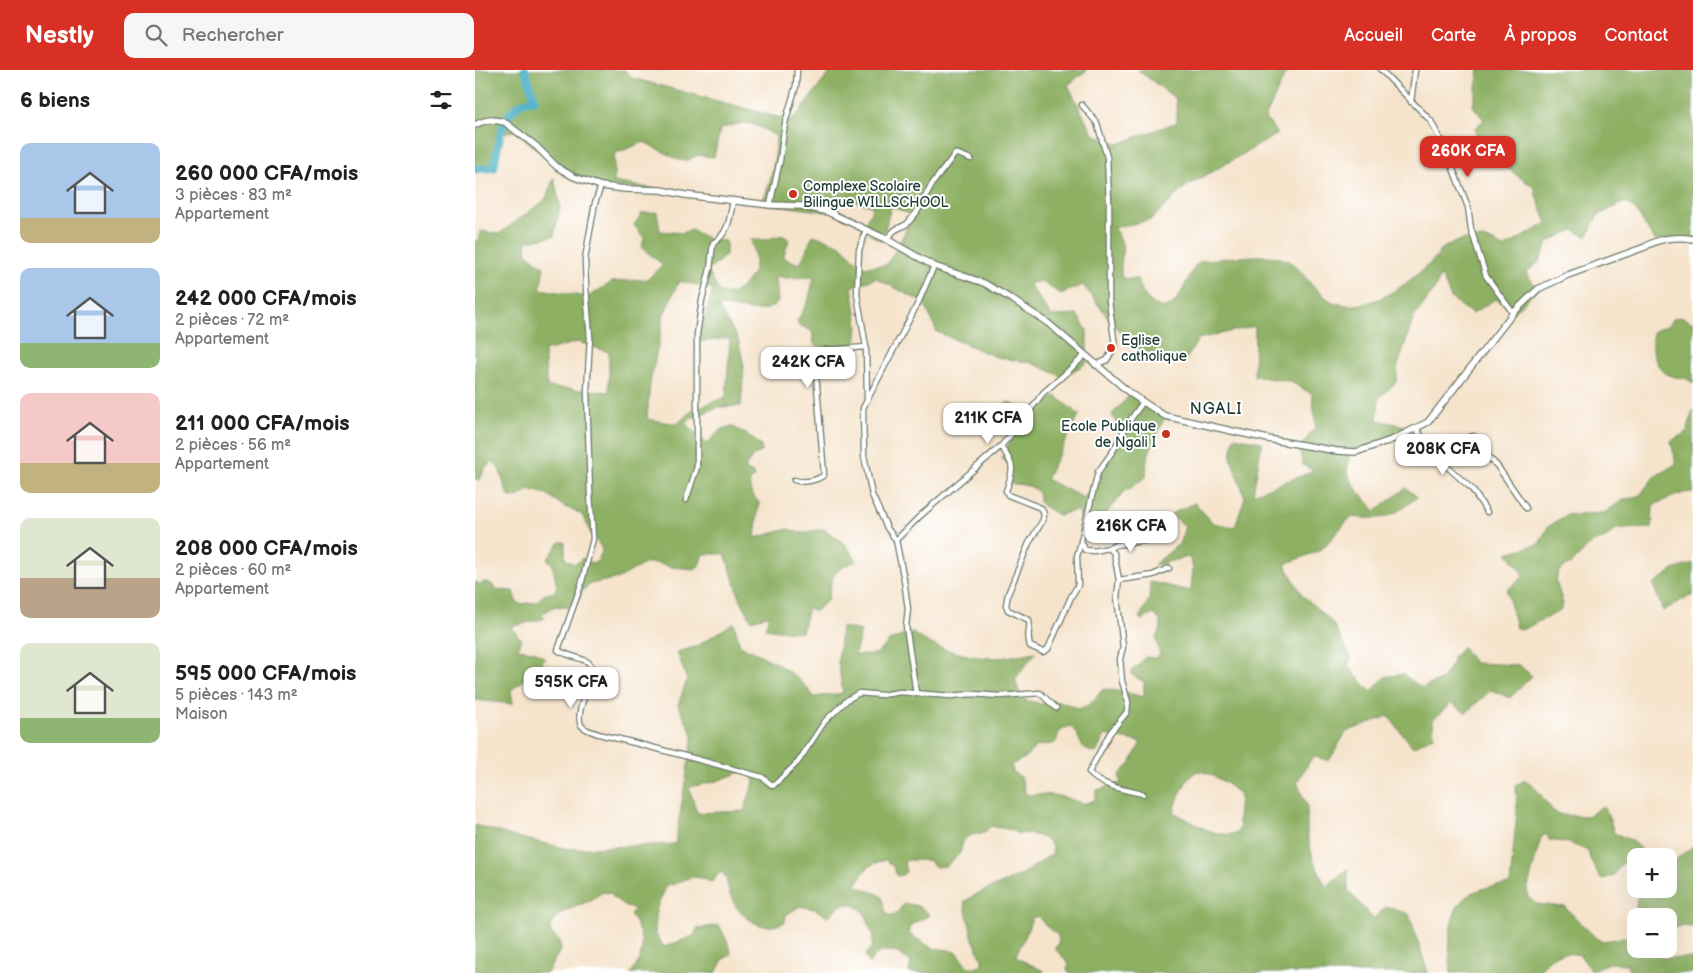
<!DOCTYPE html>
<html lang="fr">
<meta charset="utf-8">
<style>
:root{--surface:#fff;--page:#f6f6f6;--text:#202124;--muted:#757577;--accent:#d93025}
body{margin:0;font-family:"Balsamiq Sans",sans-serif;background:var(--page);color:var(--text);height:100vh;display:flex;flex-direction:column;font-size:19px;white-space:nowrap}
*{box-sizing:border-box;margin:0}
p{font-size:16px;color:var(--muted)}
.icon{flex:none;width:28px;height:28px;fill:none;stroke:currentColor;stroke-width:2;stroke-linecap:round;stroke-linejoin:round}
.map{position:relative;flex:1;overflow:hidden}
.sheet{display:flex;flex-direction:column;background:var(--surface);width:475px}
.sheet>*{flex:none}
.controls{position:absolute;left:1152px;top:778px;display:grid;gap:10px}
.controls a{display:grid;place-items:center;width:50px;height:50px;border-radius:10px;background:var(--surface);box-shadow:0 5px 20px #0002;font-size:25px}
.price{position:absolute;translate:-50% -42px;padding:0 11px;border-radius:10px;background:#fff;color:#222;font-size:16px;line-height:32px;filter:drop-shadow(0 1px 2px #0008)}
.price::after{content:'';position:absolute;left:50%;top:30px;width:15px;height:11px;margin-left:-8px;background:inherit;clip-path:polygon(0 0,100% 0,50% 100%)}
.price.current{background:var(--accent);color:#fff}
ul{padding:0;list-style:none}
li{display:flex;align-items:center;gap:15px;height:125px;padding:0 20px}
li span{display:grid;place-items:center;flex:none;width:140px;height:100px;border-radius:10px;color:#555}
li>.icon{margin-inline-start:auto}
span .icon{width:60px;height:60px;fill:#fffc;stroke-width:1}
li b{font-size:21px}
h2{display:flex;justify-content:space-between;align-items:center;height:60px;padding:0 20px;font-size:21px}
header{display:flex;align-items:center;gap:30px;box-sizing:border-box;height:70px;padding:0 25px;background:var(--accent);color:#fff}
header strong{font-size:24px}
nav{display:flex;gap:28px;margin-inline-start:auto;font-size:18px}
.search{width:350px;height:45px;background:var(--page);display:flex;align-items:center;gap:12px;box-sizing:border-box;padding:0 18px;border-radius:10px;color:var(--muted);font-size:19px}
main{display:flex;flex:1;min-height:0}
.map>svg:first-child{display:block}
.forest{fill:#8db064;stroke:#56764c;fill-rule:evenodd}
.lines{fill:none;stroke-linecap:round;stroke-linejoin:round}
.river{stroke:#46afc5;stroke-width:8}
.minor-casing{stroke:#6a7769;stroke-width:7}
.tertiary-casing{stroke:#6a7769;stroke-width:8}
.minor{stroke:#fff;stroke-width:4.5}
.tertiary{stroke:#fff;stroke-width:5.5}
.poi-dot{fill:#c8321e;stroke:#fff;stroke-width:2}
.labels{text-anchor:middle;stroke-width:4;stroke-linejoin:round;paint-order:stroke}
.poi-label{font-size:14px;fill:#1f3d34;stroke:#fff;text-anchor:start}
.quarter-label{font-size:16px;letter-spacing:1px;fill:#1f3d34;stroke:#fff}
</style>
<header>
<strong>Nestly</strong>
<div class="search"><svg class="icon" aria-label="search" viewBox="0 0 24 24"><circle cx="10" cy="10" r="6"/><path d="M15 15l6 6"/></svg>Rechercher</div>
<nav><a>Accueil</a><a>Carte</a><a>À propos</a><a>Contact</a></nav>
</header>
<main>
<section class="sheet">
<h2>6 biens<svg class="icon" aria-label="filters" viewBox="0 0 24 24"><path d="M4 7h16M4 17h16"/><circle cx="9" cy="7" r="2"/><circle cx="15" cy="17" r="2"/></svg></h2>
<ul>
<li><span style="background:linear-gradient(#a9c7e8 75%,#c2b280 0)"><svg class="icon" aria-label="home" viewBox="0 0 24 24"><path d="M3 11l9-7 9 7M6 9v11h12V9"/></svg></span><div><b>260 000 CFA/mois</b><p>3 pièces · 83 m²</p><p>Appartement</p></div></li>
<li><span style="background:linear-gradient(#a9c7e8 75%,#8fb573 0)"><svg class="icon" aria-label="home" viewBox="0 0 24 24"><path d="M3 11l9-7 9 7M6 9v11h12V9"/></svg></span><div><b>242 000 CFA/mois</b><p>2 pièces · 72 m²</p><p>Appartement</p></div></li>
<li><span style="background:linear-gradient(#f6c9c9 70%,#c2b280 0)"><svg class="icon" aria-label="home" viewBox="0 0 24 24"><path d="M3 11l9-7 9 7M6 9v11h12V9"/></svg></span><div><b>211 000 CFA/mois</b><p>2 pièces · 56 m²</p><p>Appartement</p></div></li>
<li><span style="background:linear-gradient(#dfe7d0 60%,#b9a48a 0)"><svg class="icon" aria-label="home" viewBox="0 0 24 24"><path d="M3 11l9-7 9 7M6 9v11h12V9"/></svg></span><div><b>208 000 CFA/mois</b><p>2 pièces · 60 m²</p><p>Appartement</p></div></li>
<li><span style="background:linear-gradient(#dfe7d0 75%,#8fb573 0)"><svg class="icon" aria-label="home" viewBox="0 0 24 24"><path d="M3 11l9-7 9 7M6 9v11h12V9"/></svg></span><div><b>595 000 CFA/mois</b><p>5 pièces · 143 m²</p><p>Maison</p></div></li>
</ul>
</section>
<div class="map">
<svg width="1218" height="903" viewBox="0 0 1218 903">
<rect width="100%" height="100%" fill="#fff"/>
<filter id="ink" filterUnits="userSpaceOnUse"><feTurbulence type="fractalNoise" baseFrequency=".02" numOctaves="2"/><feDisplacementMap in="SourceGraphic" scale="10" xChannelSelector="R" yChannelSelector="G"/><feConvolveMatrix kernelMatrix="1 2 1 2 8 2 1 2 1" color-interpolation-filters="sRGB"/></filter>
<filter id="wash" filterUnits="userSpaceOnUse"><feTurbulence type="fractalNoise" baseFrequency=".0096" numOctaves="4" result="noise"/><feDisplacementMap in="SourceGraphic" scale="20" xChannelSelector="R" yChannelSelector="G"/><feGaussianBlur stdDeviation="1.12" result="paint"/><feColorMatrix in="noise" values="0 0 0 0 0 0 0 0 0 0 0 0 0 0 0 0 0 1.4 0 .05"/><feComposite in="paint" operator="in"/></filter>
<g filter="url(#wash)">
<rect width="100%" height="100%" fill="#f5e3cb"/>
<path class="forest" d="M0 0H150L157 8 317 51 357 0H612L593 15 618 64 643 74 702 52 701 29 663 0H812L790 48 803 64 710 117 676 150 638 158C656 178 642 188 647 208L662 209C668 222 670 231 683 236 703 245 711 207 720 196 720 195 725 192 726 191 745 189 793 182 809 189 825 195 830 210 842 220 848 225 856 233 864 234 901 242 938 209 963 186L964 181C977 171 997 166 1014 170 1019 172 1024 175 1028 178L1072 153 1060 123V118C1037 101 1010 87 999 59L1009 50 998 36 1004 0H1218V169L1179 170 1160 139 1150 132 1122 146 1112 167 1098 160 1073 172 1065 191 1051 203 1063 219 1038 243 1029 234 1020 229 997 244 976 228 966 205 958 222 939 247 922 298V311L904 328 902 350 941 358 881 382H865L875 385 872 402 878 414 900 441 931 418 942 427C915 449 910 450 876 447L846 480 810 494 827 525 857 552 876 587 873 596 896 622 910 607 928 604 947 618 967 609 978 592V587L988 577 999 593 1044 595 1057 606 1035 628 1016 620 991 643 976 633 958 650 959 666 938 677 913 646 871 662 854 691 838 686 822 712 832 736V763L838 789 851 817 873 799V820L898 849 911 837 934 844 953 903H594L592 899 594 895 590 889 580 879 581 876 584 875 583 865 572 857 563 846 557 848 550 867 541 885 542 888 569 901 568 903H434L436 891C431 889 427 885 422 883 411 878 399 883 394 894L390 885 397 877 398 863C393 858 395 853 392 848 387 838 377 831 365 836 361 838 357 844 353 847L340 839 325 836 311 845 310 852C300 857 290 858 280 853 266 845 256 833 253 817 251 810 252 808 247 802L244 803 238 811 235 812C214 802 216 809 196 815L193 813 182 837 180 863 189 877 219 866 222 859 244 855 255 877 256 885 248 889 241 903H155C173 886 168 863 155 844L161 839 151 837 138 827 137 823 128 822 114 831 90 841 81 847 75 856V861L84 871 86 879 72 903H0V755L37 766 93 779 200 774 218 665 203 635 212 610 202 582 220 577 259 553 265 575C295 590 319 599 339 627L368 623 363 592 366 557 386 561 380 585 401 584 414 571 437 562C455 578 495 588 518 588 532 588 548 584 561 582L540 609 546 629 567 634C579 628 593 634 604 639L615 634 628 619 649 622 669 627V612L656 604 658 599 663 596 670 587 681 588 685 585 681 569 685 558V550L678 544 667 550 664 548 674 530 675 512 716 521 718 497 714 487 679 495 705 473 710 456 696 444 720 433 738 453 760 457 770 427 756 388 759 367 787 372 778 424 839 401 828 395 824 379 841 356 837 324 814 311 779 306 780 256 723 269 709 293 697 286 663 281 642 259 608 215 586 224 565 211 554 214 576 246 602 245 612 260V293L588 307 557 293 521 287 462 262 449 233 401 208 377 217 383 256 380 282H356L339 274 337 261 324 255 322 251 333 232 339 207 312 208 301 206 303 232C287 248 264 236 243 236L263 269 269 296 266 336 243 337 209 352 232 374 245 360 256 356 278 368 286 376 287 381 278 386 270 397 273 401 278 403 280 408 275 409C274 421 276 425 284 432L280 468 313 459 325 463 349 459 370 474 382 491C357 499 357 506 353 530L339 542 333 537 327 562 310 561 290 558 294 545 276 550 265 528 250 484H228L224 496 219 499 197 497 182 493H171L144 508 115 514 107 521 103 531 95 538 80 536 67 544 71 548 35 557 46 569 42 579 59 581 70 588 64 599 36 620 38 634 0 630V511L5 515 9 512C15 512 18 514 21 520L38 521 41 531 45 534 61 532 69 525 79 522 82 517 77 492 72 490 85 472H90V489L99 494 104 492 107 488 116 493 122 492 127 482 126 477 116 464 107 445 99 440 89 437 72 424 55 420 40 428 35 427C26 416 30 403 18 391L10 398 5 410 0 409V171L3 170 5 161 24 164 70 130 79 108 85 136 79 166 52 171 51 183 69 197 65 219 113 227 137 212 173 209 188 195 167 178 169 168 159 155 167 143 182 142 185 161 207 163 216 160 234 169 251 171V185L233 201C237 207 242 222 249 224 262 227 280 205 280 194 281 186 278 177 276 170H290L308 165 314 170 308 188 325 194 338 165 364 174 388 197 411 195 423 176 438 146 416 136 407 171 399 167 391 160 386 161 398 137 363 125 353 142 292 134 288 130C297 109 301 89 301 66 275 51 274 50 245 59L239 87 223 85 210 91 204 90 169 72 139 84V112L186 120 126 116 82 97 40 61 32 62 25 66 19 98 0 103ZM204 211 238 219 223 272 255 268 251 327 219 339 202 354 172 349 175 313 186 262 188 246ZM103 272 134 282V322L72 317 69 281ZM594 656C609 664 599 679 621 683L630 665 666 672 655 694 644 705 646 713 622 720 620 730 608 734C586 724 573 724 551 725L546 707 538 702 537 697 534 696 550 688 561 676 578 674 581 672 584 662ZM274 699 279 712 269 741 222 743 214 717 239 712ZM722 701C734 701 757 716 765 725L763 751 765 757 762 763C741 769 717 752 699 742 703 728 709 709 722 701ZM516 756 537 760 540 763C554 764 577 764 578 783 567 790 557 799 545 805 527 815 507 819 489 832L498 869 507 889V894L503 897H493L483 883 474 880 457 878 434 864V858L437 854 455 845C447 837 440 834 429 834L419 846C407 845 411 836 407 827 406 824 387 819 381 816 390 798 392 795 411 790L418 797 422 806 427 805 431 802 429 793 432 790H453L461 797 471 796 485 783 489 769 494 766 510 762Z
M1206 246 1218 253V314C1210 304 1201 310 1192 304 1179 296 1175 277 1178 263L1184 258 1193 256 1198 249Z
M656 324 690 346 672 388 671 407C663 411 657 419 649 421L630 445 615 454 607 451 603 440 583 445 568 436 564 432C566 415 550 415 537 414L534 410 535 395 526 388 530 384 539 360 535 356 514 349 533 332 555 343 581 326 604 345 571 409 609 428 646 364 637 344Z
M1218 340V422L1208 423 1178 435 1177 458 1141 459 1131 468 1117 472 1096 494 1089 497 1083 503 1081 511 1088 534 1085 541 1049 559 1041 558 1032 520 1048 507 1046 500 1032 483 1064 474 1073 457 1091 445 1129 443 1146 431 1165 425 1179 407 1201 394 1196 371 1212 362Z
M1218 493V526L1212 527 1188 541 1178 515 1198 500Z
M1050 710 1058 715 1078 741 1087 745 1113 746 1128 736 1133 744 1139 763 1156 770 1169 782 1173 783 1146 794 1139 805 1127 810 1116 792 1113 781 1094 773 1074 770 1072 764 1066 767 1052 821 1053 827 1061 834 1090 837 1121 868 1128 871 1154 867 1158 860 1163 823 1165 819H1194V795L1218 776V857L1203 856 1194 864V846H1161V879H1185L1187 888H1218V903H1155L1152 894 1134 893 1116 900 1105 885C1081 880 1077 886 1062 903H976C974 879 970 837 997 823 1008 817 1022 816 1035 814L1042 742 1041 715Z"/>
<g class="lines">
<path class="river" d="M0 99 19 98C23 76 25 47 45 34 49 31 55 31 60 30L50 0"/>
</g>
</g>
<g filter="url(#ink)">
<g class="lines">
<g class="minor-casing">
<path id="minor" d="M906 0 956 51 973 86 993 137 996 159 1011 206 1038 243
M936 32 940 0
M607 35 622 53 632 87 634 132V231L640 276 632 290 620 295
M126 116 120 133 110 189 111 218 115 268 112 321 115 423 118 469 106 515 83 580C91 586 110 588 114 593 124 603 98 640 106 655 110 662 135 667 144 669 192 681 240 694 287 707L298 716 323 692 350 651 372 630 384 623 407 625 425 622 476 626 497 624 525 626 565 623 581 638
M295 135 305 90 310 53 321 16 322 0
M391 160 384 180 382 224 391 277 392 329
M411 169 420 160 432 154 442 142 457 114 480 84H483L496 89
M668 332 653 353 638 381 623 402 606 471 610 480 619 481 634 478 639 483 644 510 642 527 648 577 645 589 647 611 653 632 652 642 635 663 614 702C622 715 654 721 668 724
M941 358 957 383 997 419 1012 442
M526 376C540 397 539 397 531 421L533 425 566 438 569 444 568 450 554 473 533 524 531 535 533 540 554 550C556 560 551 563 555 576L568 582 573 579 596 527 603 515 602 486 606 472
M957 383C975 384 982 369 999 366L1009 382 1023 397 1051 438
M319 410C329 413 341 411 349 405L340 291 343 284 351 280 391 277
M211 430 222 397V264L227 230 235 199 238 173C254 164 255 147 258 130
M421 470 445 446 526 376 541 359 568 323 590 304 610 285
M634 478 641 475 673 470
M644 510 678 505 694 498
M441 623 431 556 433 539 429 510 421 470 412 458 397 425 389 386 388 338 443 233 459 196"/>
</g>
<g class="tertiary-casing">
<path id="tertiary" d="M32 54 61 76 82 97 99 107 126 116 150 119 186 120 210 125 295 135 327 136 353 142 411 169 459 196 509 213 538 230 573 253 656 324 690 346 793 369 862 381 881 382 919 369 953 352 1038 243 1063 219 1093 205 1170 177C1183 168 1203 166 1218 169
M0 55C11 49 17 49 29 52"/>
</g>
<use href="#minor" class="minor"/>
<use href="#tertiary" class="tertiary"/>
</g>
</g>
<g class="poi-dot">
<circle cx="318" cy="124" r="5"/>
<circle cx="636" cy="278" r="5"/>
<circle cx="691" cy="364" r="5"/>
</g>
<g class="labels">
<g class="poi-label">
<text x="328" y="121">Complexe Scolaire<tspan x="328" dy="16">Bilingue WILLSCHOOL</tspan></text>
<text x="646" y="275">Eglise<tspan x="646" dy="16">catholique</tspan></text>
<text x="681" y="361" text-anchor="end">Ecole Publique<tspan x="681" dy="16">de Ngali I</tspan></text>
</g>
<g class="quarter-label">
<text x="741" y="344">NGALI</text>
</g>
</g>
</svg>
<div class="controls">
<a>+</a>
<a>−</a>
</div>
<b class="price current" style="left:993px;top:108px">260K CFA</b>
<b class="price" style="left:333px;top:319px">242K CFA</b>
<b class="price" style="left:513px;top:375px">211K CFA</b>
<b class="price" style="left:968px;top:406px">208K CFA</b>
<b class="price" style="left:656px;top:483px">216K CFA</b>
<b class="price" style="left:96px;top:639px">595K CFA</b>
</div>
</main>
